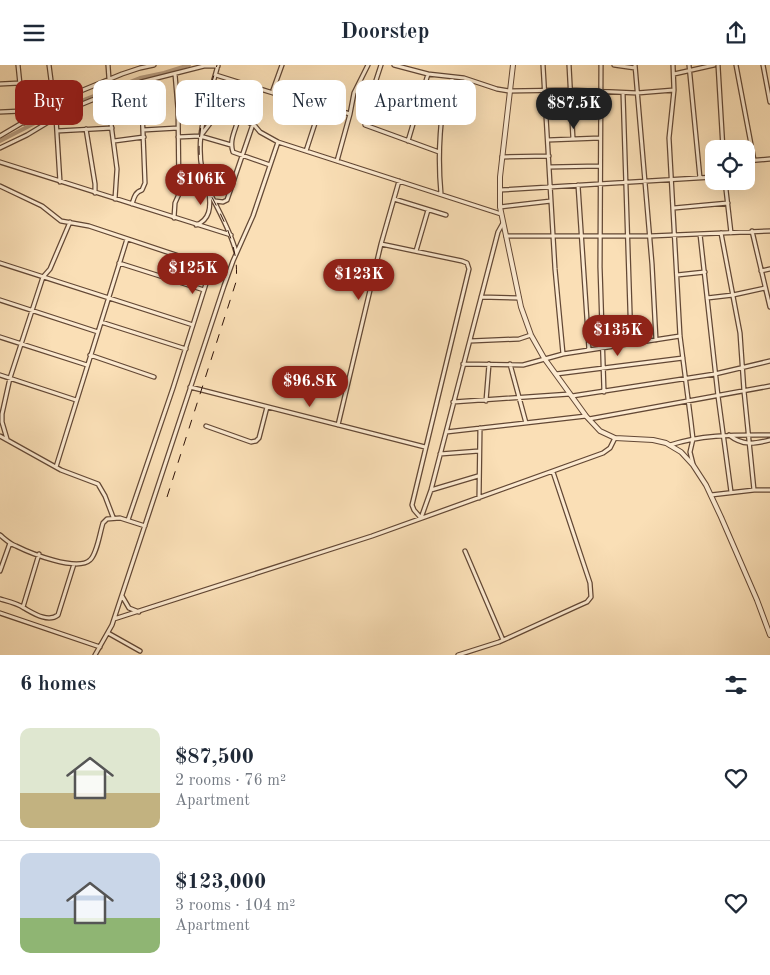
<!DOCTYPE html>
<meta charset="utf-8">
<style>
:root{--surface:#fff;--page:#f2f2f3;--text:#1f2937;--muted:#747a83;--line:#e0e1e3;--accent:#8f2418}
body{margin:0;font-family:"Old Standard TT",serif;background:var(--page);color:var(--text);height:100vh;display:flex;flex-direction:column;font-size:19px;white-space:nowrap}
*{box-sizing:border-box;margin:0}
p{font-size:16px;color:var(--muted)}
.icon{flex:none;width:28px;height:28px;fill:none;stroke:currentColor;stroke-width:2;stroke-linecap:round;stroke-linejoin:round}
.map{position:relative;height:590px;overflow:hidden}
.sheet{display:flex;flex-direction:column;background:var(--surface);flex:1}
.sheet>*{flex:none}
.top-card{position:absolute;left:15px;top:15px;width:500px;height:45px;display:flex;gap:10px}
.fabs{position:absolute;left:705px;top:75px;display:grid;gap:10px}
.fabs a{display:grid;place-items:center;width:50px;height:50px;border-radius:10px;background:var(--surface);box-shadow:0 5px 20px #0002;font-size:25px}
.price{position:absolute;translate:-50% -42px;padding:0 11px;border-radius:18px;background:var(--accent);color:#fff;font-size:16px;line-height:32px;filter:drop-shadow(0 1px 2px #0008)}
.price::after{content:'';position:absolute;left:50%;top:30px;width:15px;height:11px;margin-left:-8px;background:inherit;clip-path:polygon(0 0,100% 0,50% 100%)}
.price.active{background:#222;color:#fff}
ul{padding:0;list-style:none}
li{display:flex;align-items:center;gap:15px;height:125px;padding:0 20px}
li+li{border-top:1px solid var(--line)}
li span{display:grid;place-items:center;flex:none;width:140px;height:100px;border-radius:10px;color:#555}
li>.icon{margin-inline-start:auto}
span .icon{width:60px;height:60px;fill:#fffc;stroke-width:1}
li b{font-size:21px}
h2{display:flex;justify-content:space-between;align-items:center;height:60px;padding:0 20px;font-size:21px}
.tag{padding:0 18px;border-radius:10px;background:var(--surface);box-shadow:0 5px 20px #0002;font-size:18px;line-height:45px}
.tag.active{background:var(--accent);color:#fff}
header{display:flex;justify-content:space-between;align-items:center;height:65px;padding:0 20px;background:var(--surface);font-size:22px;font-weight:700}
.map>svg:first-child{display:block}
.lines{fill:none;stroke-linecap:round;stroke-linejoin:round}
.canal{stroke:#b69a7c;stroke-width:4}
.minor-casing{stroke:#634835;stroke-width:5.5}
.tertiary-casing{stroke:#634835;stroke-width:6}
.minor{stroke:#fcead0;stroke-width:3}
.tertiary{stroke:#fcead0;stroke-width:4}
.rail{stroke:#31150a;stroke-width:1;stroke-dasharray:9 9;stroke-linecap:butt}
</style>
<header><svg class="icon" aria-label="menu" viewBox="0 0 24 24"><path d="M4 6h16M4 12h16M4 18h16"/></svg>Doorstep<svg class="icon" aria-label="share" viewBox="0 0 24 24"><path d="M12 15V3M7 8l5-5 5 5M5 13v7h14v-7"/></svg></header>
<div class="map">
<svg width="770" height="590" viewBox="0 0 770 590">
<rect width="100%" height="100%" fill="#fadfb6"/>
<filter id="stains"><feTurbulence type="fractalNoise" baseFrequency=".004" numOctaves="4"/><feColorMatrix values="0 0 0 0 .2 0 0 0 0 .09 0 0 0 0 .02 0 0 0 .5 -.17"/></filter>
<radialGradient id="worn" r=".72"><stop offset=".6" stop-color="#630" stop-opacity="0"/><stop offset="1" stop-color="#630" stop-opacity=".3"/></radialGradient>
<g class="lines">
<path class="canal" d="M0 76 68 41 140 13 164 8 189 0"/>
<g class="minor-casing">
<path id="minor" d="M18 0 24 58
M49 0 54 38
M108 0 109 14
M218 0C207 41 190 82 208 124 218 145 230 164 236 187
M381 0 364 52 365 60 439 87
M394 0 428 9 464 13 497 24 509 26 571 25 637 28 674 25
M543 0 555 204 563 289
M569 0 573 74
M601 0 600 202 604 327
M614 0 635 3
M635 0 652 199 656 275
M673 0 674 25 669 73 680 271 691 357 693 374 690 387 693 399
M689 0 700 113
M718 0 723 84
M736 0 754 95
M763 0 770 37
M674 9 714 0
M216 10 273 28V26L350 49
M0 19 20 18
M273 25 282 0
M623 28 631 278
M107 29 117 104 115 134
M0 47 22 46
M56 53 60 117
M238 55C235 66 229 76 233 87L270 100
M86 64 95 119V128
M143 65 178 63
M57 66 112 63
M202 69 214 53 225 50 238 55 248 57 255 61 260 67 278 77
M0 71 66 32 122 9 140 3 154 0
M178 72 200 71 231 80
M548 75 600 73
M114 76 144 72
M408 76 428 9
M0 83 27 70 70 44 92 35 141 17 204 1H218
M306 86 321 40
M502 92 549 91
M337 96 350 49 354 28 368 0
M746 96 770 94
M0 97 231 170
M550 102 600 101
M725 116 731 168
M578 120 589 285
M0 121 42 141 61 156 89 161 209 201 211 203 173 323 128 455
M500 125 714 112
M441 129C438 97 438 40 453 12
M394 134 446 150
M215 136 223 137 227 135 253 59
M132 139C134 133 135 127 142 125L145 118 141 17
M500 142 551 136
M674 143 728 138
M174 153 175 138 179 129 178 44 175 9
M196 160C210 155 211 142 209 128
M752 166 770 242
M721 168 740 268 744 326 754 425
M700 169 718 331 731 427
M506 171H650L770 166
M381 179 462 196 467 198 469 204 412 440 414 445 421 453 431 425 498 167 503 158
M416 186 428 145
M0 198 193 260
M119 198 204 225
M761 206 770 204
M677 210 705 207
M481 232 519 233
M707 233 733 230 765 223
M0 235 98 267
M101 257 186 284
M0 272 87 300
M470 276 519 274 531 270
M90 290 154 312
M463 299 523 300 563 289 680 271
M510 299 526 358
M556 309 683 293
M0 310 76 335
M190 322 425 382
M572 331 715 309 770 296
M486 336 489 299
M453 337 570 329
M589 354 770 321
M338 360 381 179 399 116
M206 361 251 377 256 376 259 373 267 342
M446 367 586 351
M729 370C743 381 754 379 770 375
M0 371 61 405 98 419 105 431 113 452
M7 374 2 357V349L10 313 43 212 50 204 70 157
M670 380C703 369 736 370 770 370
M440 389 479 386
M56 402 127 174
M431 425 478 411
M711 430 754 425H770
M479 433 480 363
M0 470C5 474 10 479 16 481 30 488 77 507 90 495 97 489 100 467 103 458L107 454 120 453 145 461
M465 486 503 575
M0 506 10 478
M122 531 129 543 139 547
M0 534C7 536 17 538 24 543 33 548 48 558 58 550L74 499
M23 542 39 489
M0 548 100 582
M114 554 372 471 603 388 610 383 615 373
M108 568 140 586
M95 590 112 560 224 221 233 196 253 151 278 77 501 149
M458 590 499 577 578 541 587 537 591 532 590 518 553 407"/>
</g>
<g class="tertiary-casing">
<path id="tertiary" d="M513 0 500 112V142L521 242 531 270 544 293 586 351 600 366 615 373 653 375 666 378 681 387 693 400 706 420 721 452 757 535 770 570"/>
</g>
<use href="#minor" class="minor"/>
<use href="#tertiary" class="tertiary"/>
<path class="rail" d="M167 432 236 217C239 189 229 165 216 140 210 128 204 118 201 105 194 69 207 34 217 0"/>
</g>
<rect width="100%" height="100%" filter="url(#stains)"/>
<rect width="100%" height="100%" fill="url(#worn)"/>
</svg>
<div class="fabs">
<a><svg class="icon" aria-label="locate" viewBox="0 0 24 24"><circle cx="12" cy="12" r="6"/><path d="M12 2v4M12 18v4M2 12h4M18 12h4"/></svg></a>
</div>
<b class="price active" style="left:574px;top:65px">$87.5K</b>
<b class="price" style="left:201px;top:141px">$106K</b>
<b class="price" style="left:193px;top:230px">$125K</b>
<b class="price" style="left:359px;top:236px">$123K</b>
<b class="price" style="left:618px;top:292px">$135K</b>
<b class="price" style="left:310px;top:343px">$96.8K</b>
<div class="top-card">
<a class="tag active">Buy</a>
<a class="tag">Rent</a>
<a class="tag">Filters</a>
<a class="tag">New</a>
<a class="tag">Apartment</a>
</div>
</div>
<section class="sheet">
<h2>6 homes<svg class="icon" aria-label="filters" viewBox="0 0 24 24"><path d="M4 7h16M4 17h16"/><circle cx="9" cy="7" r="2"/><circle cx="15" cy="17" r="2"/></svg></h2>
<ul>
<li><span style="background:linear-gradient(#dfe7d0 65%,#c2b280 0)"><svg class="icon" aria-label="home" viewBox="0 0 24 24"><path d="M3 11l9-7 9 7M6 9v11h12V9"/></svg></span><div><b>$87,500</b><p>2 rooms · 76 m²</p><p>Apartment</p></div><svg class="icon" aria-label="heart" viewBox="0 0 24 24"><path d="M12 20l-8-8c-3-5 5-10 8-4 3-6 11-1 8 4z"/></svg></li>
<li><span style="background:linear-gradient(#c9d6e8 65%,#8fb573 0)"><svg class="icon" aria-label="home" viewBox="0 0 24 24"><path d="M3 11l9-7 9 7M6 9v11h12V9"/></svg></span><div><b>$123,000</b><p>3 rooms · 104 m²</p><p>Apartment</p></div><svg class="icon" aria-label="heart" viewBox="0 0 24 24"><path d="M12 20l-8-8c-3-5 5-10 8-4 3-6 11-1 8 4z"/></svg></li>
</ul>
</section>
